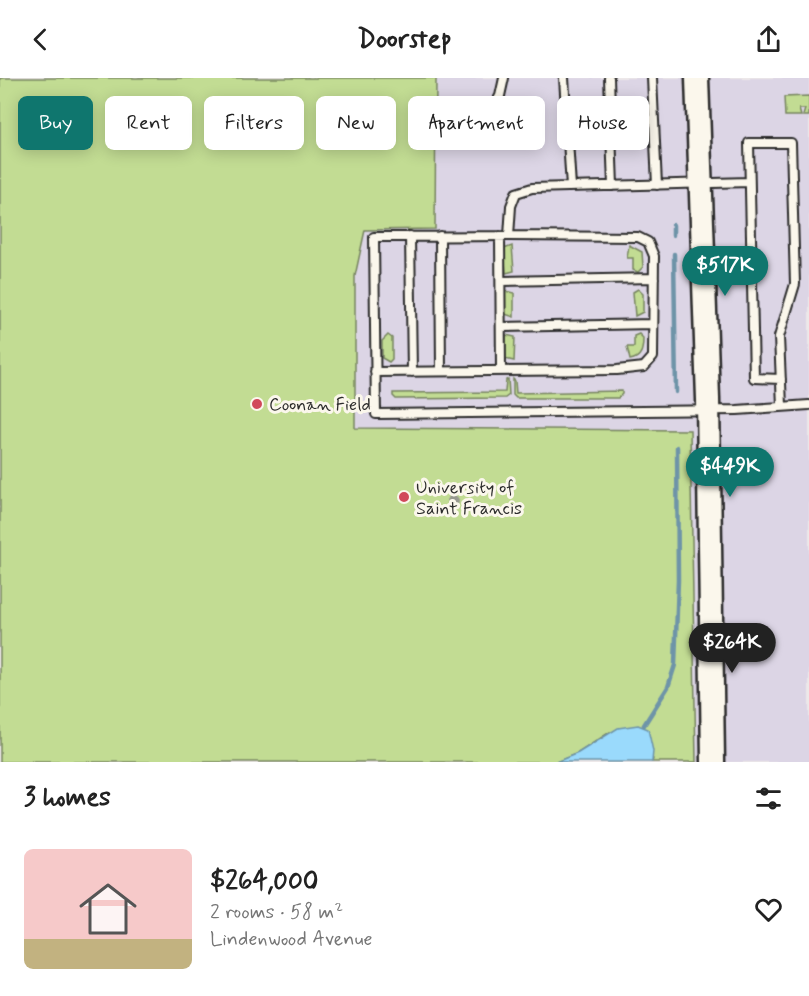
<!DOCTYPE html>
<meta charset="utf-8">
<style>
:root{--surface:#fff;--page:#f6f6f6;--text:#222;--muted:#767676;--line:#e0e0e0;--accent:#0f766e}
body{margin:0;font-family:Mynerve,sans-serif;background:var(--page);color:var(--text);height:100vh;display:flex;flex-direction:column;font-size:22px;white-space:nowrap}
*{box-sizing:border-box;margin:0}
p{font-size:20px;color:var(--muted)}
.icon{flex:none;width:33px;height:33px;fill:none;stroke:currentColor;stroke-width:2;stroke-linecap:round;stroke-linejoin:round}
.map{position:relative;height:684px;overflow:hidden}
.side{display:flex;flex-direction:column;background:var(--surface);flex:1}
.side>*{flex:none}
.guide{position:absolute;left:18px;top:18px;width:774px;height:54px;display:flex;gap:12px}
.price{position:absolute;translate:-50% -51px;padding:0 14px;border-radius:21px;background:var(--accent);color:#fff;font-size:20px;line-height:39px;filter:drop-shadow(0 2px 3px #0008)}
.price::after{content:'';position:absolute;left:50%;top:36px;width:18px;height:14px;margin-left:-9px;background:inherit;clip-path:polygon(0 0,100% 0,50% 100%)}
.price.active{background:#222;color:#fff}
ul{padding:0;list-style:none}
li{display:flex;align-items:center;gap:18px;height:150px;padding:0 24px}
li+li{border-top:2px solid var(--line)}
li span{display:grid;place-items:center;flex:none;width:168px;height:120px;border-radius:9px;color:#555}
li>.icon{margin-inline-start:auto}
span .icon{width:72px;height:72px;fill:#fffc;stroke-width:1}
li b{font-size:26px}
h2{display:flex;justify-content:space-between;align-items:center;height:72px;padding:0 24px;font-size:26px}
.pill{padding:0 21px;border-radius:9px;background:var(--surface);box-shadow:0 3px 15px #0003;font-size:21px;line-height:54px}
.pill.active{background:var(--accent);color:#fff}
header{display:flex;justify-content:space-between;align-items:center;height:78px;padding:0 24px;background:var(--surface);font-size:27px;font-weight:700}
.map>svg:first-child{display:block}
.built{fill:#dcd5e5}
.green{fill:#c2dc93;stroke:#76845f;stroke-width:1.5}
.water{fill:#9adafc;stroke:#6e94a8;stroke-width:1.5}
.lines{fill:none;stroke-linecap:round;stroke-linejoin:round}
.stream{stroke:#6e94a8;stroke-width:4.5}
.lane-casing{stroke:#2b2b2b;stroke-width:12}
.secondary-casing{stroke:#2b2b2b;stroke-width:27}
.lane{stroke:#fbf7ec;stroke-width:8}
.secondary{stroke:#fbf7ec;stroke-width:22}
.tree{fill:#97988f}
.poi-dot{fill:#d1495b;stroke:#fbf7ec;stroke-width:2}
.labels{text-anchor:middle;stroke-width:6;stroke-linejoin:round;paint-order:stroke}
.poi-label{font-size:18px;fill:#2b2b2b;stroke:#fbf7ec;text-anchor:start}
</style>
<header><svg class="icon" aria-label="back" viewBox="0 0 24 24"><path d="M15 5l-7 7 7 7"/></svg>Doorstep<svg class="icon" aria-label="share" viewBox="0 0 24 24"><path d="M12 15V3M7 8l5-5 5 5M5 13v7h14v-7"/></svg></header>
<div class="map">
<svg width="809" height="684" viewBox="0 0 809 684">
<rect width="100%" height="100%" fill="#ede8e9"/>
<filter id="ink" filterUnits="userSpaceOnUse"><feTurbulence type="fractalNoise" baseFrequency=".0167" numOctaves="2"/><feDisplacementMap in="SourceGraphic" scale="12" xChannelSelector="R" yChannelSelector="G"/><feConvolveMatrix kernelMatrix="1 2 1 2 8 2 1 2 1" color-interpolation-filters="sRGB"/></filter>
<g filter="url(#ink)">
<path class="built" d="M436 0H809V684H0V155L435 151Z"/>
<path class="green" d="M0 0H436L435 151 365 152 355 198V350L690 352 696 684H652L653 681 610 654 578 675 556 684H0Z
M809 18V38H803L805 31H799L801 38H785L784 19Z
M629 167 642 174 643 189 638 194 633 192V180H627Z
M512 168 514 193 506 195 504 171Z
M638 211 643 216V234L635 238 633 214Z
M505 213 514 215V239L505 236Z
M639 256 643 260C643 271 642 280 630 282L627 269H634V258Z
M388 257 392 260V281L389 284 382 280V263Z
M506 257 515 259 514 283 505 281Z
M508 301 509 317 505 320 396 321 393 318V315L505 314 506 302Z
M513 301 515 303 516 315 622 313V316L618 320H516L513 317Z"/>
<path class="water" d="M638 647 648 651 653 673 652 684H556L578 675 618 650Z"/>
<g class="lines">
<path class="stream" d="M673 147V157
M674 176 676 314
M644 647 668 609 675 587 678 502 677 369"/>
<g class="lane-casing">
<path id="lane" d="M564 0 571 109
M609 0 613 108
M652 0 657 107
M492 56V32L500 18 504 0
M749 104 532 110 516 115 511 128 509 158 374 159 376 336 737 332 809 327
M410 158 412 294
M440 158 441 293
M500 158 501 293
M501 203 654 200
M501 249 653 246
M375 294 617 292 644 289 653 279 654 178 648 164 638 159 509 158
M781 301 754 300 749 65H791L795 206 779 259 782 328"/>
</g>
<g class="secondary-casing">
<path id="secondary" d="M697 0 708 321 713 684"/>
</g>
<use href="#lane" class="lane"/>
<use href="#secondary" class="secondary"/>
</g>
<circle class="tree" cx="453" cy="423" r="6"/>
</g>
<g class="poi-dot">
<circle cx="257" cy="326" r="6"/>
<circle cx="404" cy="419" r="6"/>
</g>
<g class="labels">
<g class="poi-label">
<text x="269" y="332">Coonan Field</text>
<text x="416" y="415">University of<tspan x="416" dy="21">Saint Francis</tspan></text>
</g>
</g>
</svg>
<b class="price" style="left:725px;top:219px">$517K</b>
<b class="price" style="left:730px;top:420px">$449K</b>
<b class="price active" style="left:732px;top:596px">$264K</b>
<div class="guide">
<a class="pill active">Buy</a>
<a class="pill">Rent</a>
<a class="pill">Filters</a>
<a class="pill">New</a>
<a class="pill">Apartment</a>
<a class="pill">House</a>
</div>
</div>
<section class="side">
<h2>3 homes<svg class="icon" aria-label="filters" viewBox="0 0 24 24"><path d="M4 7h16M4 17h16"/><circle cx="9" cy="7" r="2"/><circle cx="15" cy="17" r="2"/></svg></h2>
<ul>
<li><span style="background:linear-gradient(#f6c9c9 75%,#c2b280 0)"><svg class="icon" aria-label="home" viewBox="0 0 24 24"><path d="M3 11l9-7 9 7M6 9v11h12V9"/></svg></span><div><b>$264,000</b><p>2 rooms · 58 m²</p><p>Lindenwood Avenue</p></div><svg class="icon" aria-label="heart" viewBox="0 0 24 24"><path d="M12 20l-8-8c-3-5 5-10 8-4 3-6 11-1 8 4z"/></svg></li>
</ul>
</section>
